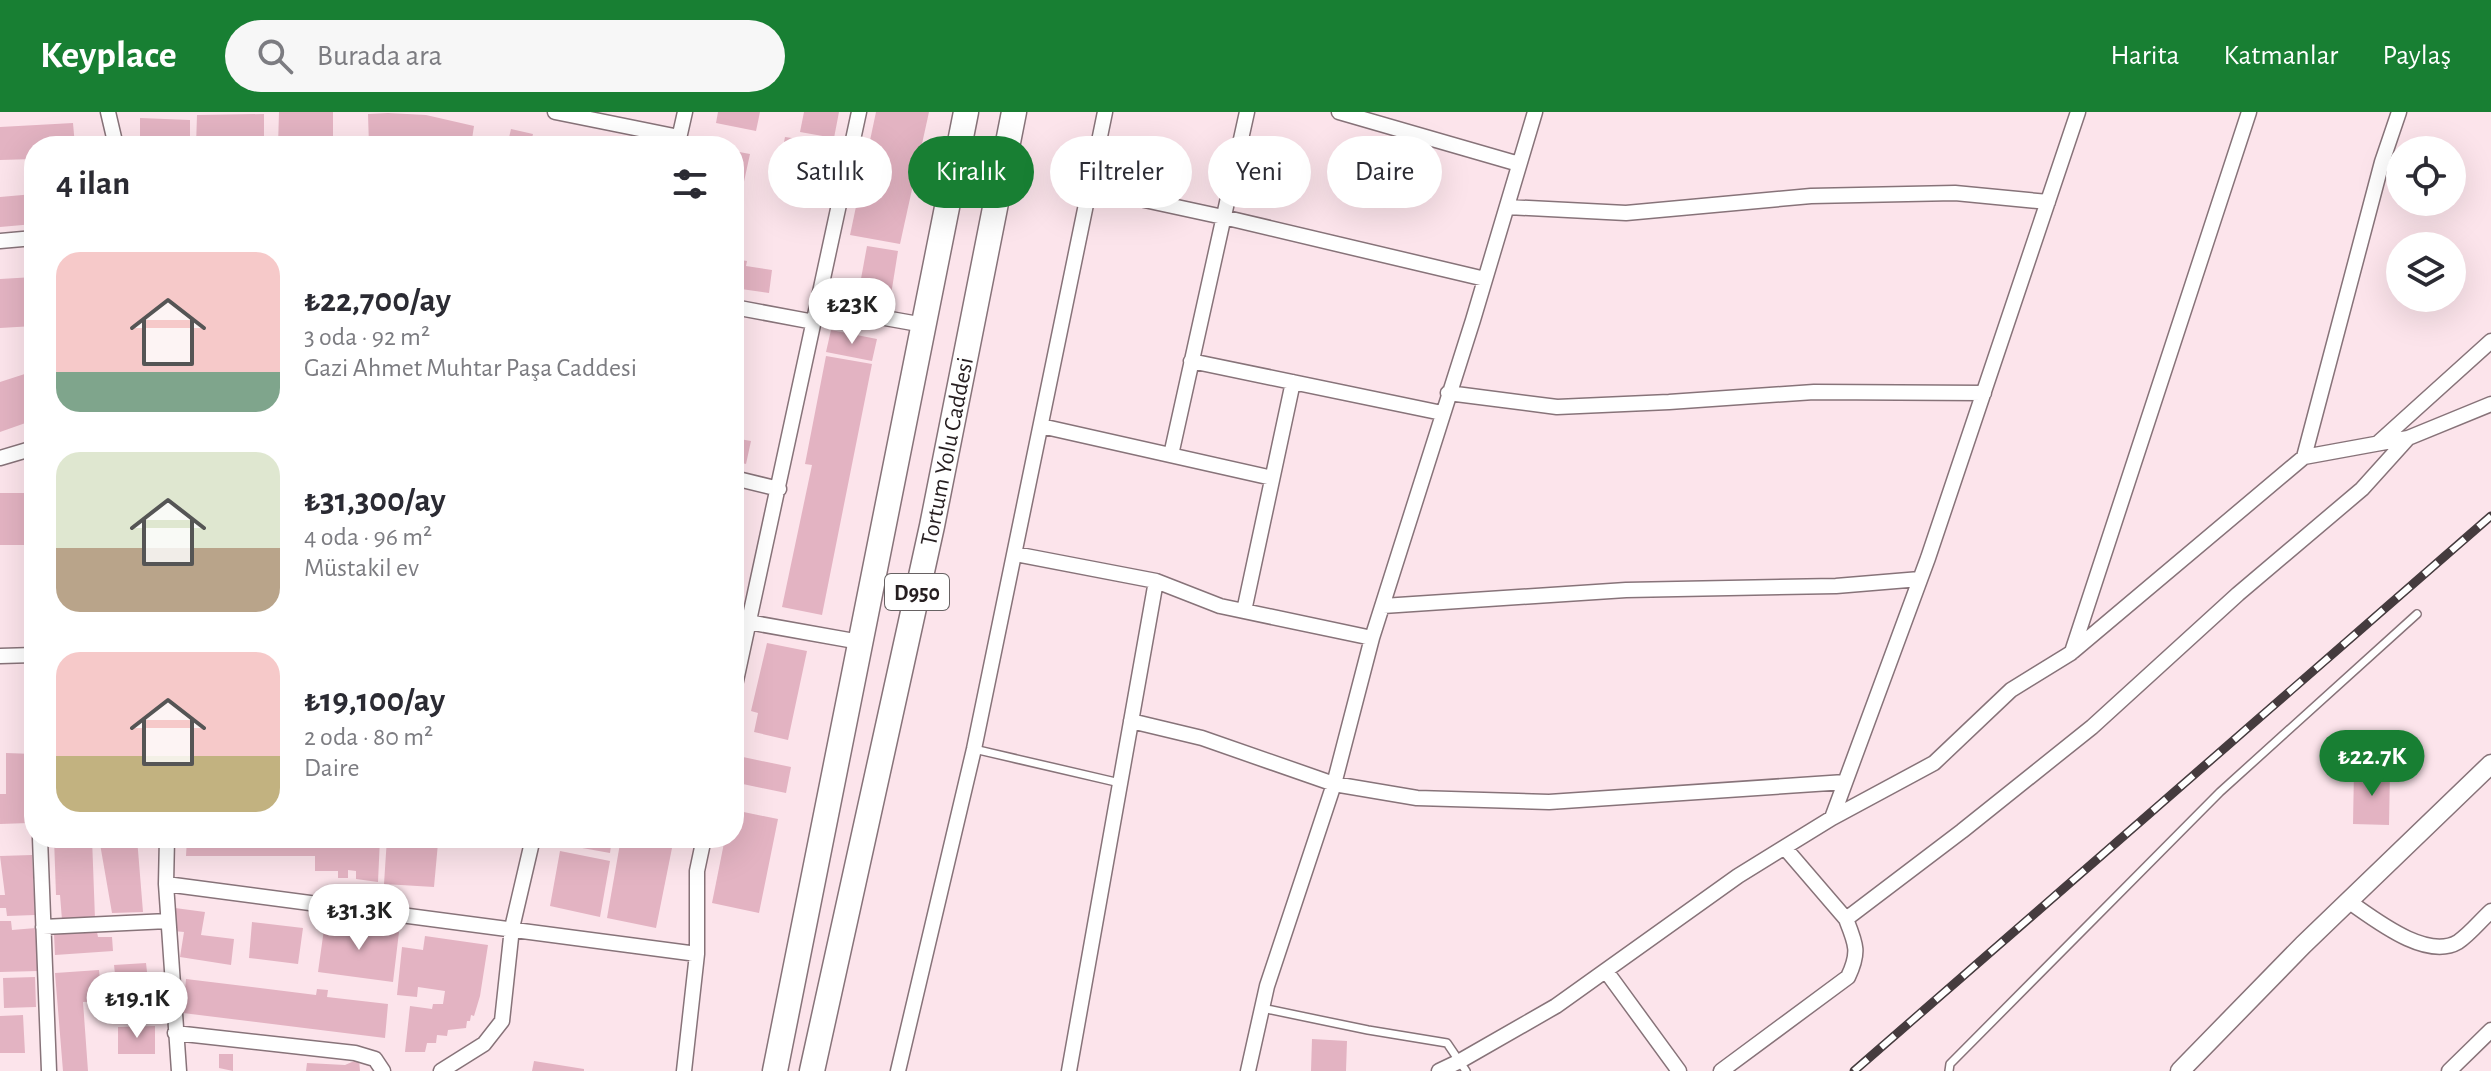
<!DOCTYPE html>
<html lang="tr">
<meta charset="utf-8">
<style>
:root{--surface:#fff;--page:#f7f7f7;--text:#2b2b33;--muted:#7c7c81;--accent:#187f33}
body{margin:0;font-family:"Alegreya Sans",sans-serif;background:var(--page);color:var(--text);height:100vh;display:flex;flex-direction:column;font-size:30px;white-space:nowrap}
*{box-sizing:border-box;margin:0}
p{font-size:26px;color:var(--muted)}
.icon{flex:none;width:44px;height:44px;fill:none;stroke:currentColor;stroke-width:2;stroke-linecap:round;stroke-linejoin:round}
.map{position:relative;flex:1;overflow:hidden}
.details{position:absolute;left:24px;top:24px;width:720px;height:712px;display:flex;flex-direction:column;background:var(--surface);border-radius:32px;box-shadow:0 8px 32px #0002}
.details>*{flex:none}
.guide{position:absolute;left:768px;top:24px;width:760px;height:72px;display:flex;gap:16px}
.controls{position:absolute;left:2386px;top:24px;display:grid;gap:16px}
.controls a{display:grid;place-items:center;width:80px;height:80px;border-radius:50%;background:var(--surface);box-shadow:0 8px 32px #0002;font-size:40px}
.price{position:absolute;translate:-50% -68px;padding:0 18px;border-radius:28px;background:#fff;color:#222;font-size:26px;line-height:52px;filter:drop-shadow(0 2px 4px #0008)}
.price::after{content:'';position:absolute;left:50%;top:48px;width:24px;height:18px;margin-left:-12px;background:inherit;clip-path:polygon(0 0,100% 0,50% 100%)}
.price.on{background:var(--accent);color:#fff}
ul{padding:0;list-style:none}
li{display:flex;align-items:center;gap:24px;height:200px;padding:0 32px}
li span{display:grid;place-items:center;flex:none;width:224px;height:160px;border-radius:24px;color:#555}
li>.icon{margin-inline-start:auto}
span .icon{width:96px;height:96px;fill:#fffc;stroke-width:1}
li b{font-size:34px}
h2{display:flex;justify-content:space-between;align-items:center;height:96px;padding:0 32px;font-size:34px}
.chip{padding:0 28px;border-radius:36px;background:var(--surface);box-shadow:0 8px 32px #0002;font-size:28px;line-height:72px}
.chip.on{background:var(--accent);color:#fff}
header{display:flex;align-items:center;gap:48px;box-sizing:border-box;height:112px;padding:0 40px;background:var(--accent);color:#fff}
header strong{font-size:38px}
nav{display:flex;gap:44px;margin-inline-start:auto;font-size:28px}
.search{width:560px;height:72px;background:var(--page);display:flex;align-items:center;gap:20px;box-sizing:border-box;padding:0 28px;border-radius:44px;color:var(--muted);font-size:30px}
.map>svg:first-child{display:block}
.building{fill:#e3b3c2}
.lines{fill:none;stroke-linecap:round;stroke-linejoin:round}
.service-casing{stroke:#877379;stroke-width:10}
.minor-casing{stroke:#877379;stroke-width:17}
.tertiary-casing{stroke:#877379;stroke-width:21}
.trunk-casing{stroke:#877379;stroke-width:27}
.service{stroke:#fff;stroke-width:7}
.minor{stroke:#fff;stroke-width:14}
.tertiary{stroke:#fff;stroke-width:18}
.trunk{stroke:#fff;stroke-width:24}
.rail-casing{stroke:#453b3e;stroke-width:9}
.rail{stroke:#fff;stroke-width:6;stroke-dasharray:18;stroke-linecap:butt}
.labels{text-anchor:middle;stroke-width:6;stroke-linejoin:round;paint-order:stroke}
.shield{fill:#fff;stroke:#676263;stroke-width:2}
.shield-label{font-size:22px;font-weight:bold;fill:#261e20}
.street-label{font-size:24px;fill:#261e20;stroke:#fff}
</style>
<header>
<strong>Keyplace</strong>
<div class="search"><svg class="icon" aria-label="search" viewBox="0 0 24 24"><circle cx="10" cy="10" r="6"/><path d="M15 15l6 6"/></svg>Burada ara</div>
<nav><a>Harita</a><a>Katmanlar</a><a>Paylaş</a></nav>
</header>
<div class="map">
<svg width="2491" height="959" viewBox="0 0 2491 959">
<rect width="100%" height="100%" fill="#fce4eb"/>
<path class="building" d="M279 0H333V34H278Z
M718 0H760L756 19 716 11Z
M804 0H839L834 26 800 20Z
M876 0H929L900 132 850 123Z
M388 1 426 3 474 14 471 34H369L368 2Z
M264 2V34H196L197 3Z
M140 6 190 8V34H140Z
M73 11 75 34H34V47L0 48V15Z
M511 17 533 22 530 34H507Z
M542 24 582 32 581 34H540Z
M785 25 833 32 828 53 781 46Z
M734 39 750 42 740 88 734 87Z
M34 82V112L0 115V85Z
M867 134 898 139 890 189 858 183Z
M734 147 747 149 746 154 772 158 769 181 734 176Z
M34 165V214L0 216V167Z
M831 218 877 227 872 249 826 240Z
M826 244 872 252 822 503 782 495 812 353 805 352Z
M34 259V308L0 320V270Z
M734 326 751 329 746 352 734 349Z
M0 381H34V433H0Z
M767 531 807 539 788 628 754 620 758 601 751 599Z
M6 641 34 642V682H29V711L0 712V682H6Z
M743 645 791 655 786 681 738 671Z
M2354 658 2390 659 2389 713 2353 712Z
M734 698 778 707 759 801 712 791 725 726H734Z
M54 726H92L95 807 62 808 60 783H56Z
M99 726H137L143 800 112 801Z
M187 726H380L378 770 356 767V759L348 758V766H338V759H315V744H186Z
M387 726 438 731 434 775 384 772Z
M561 726H612L610 741 560 732Z
M621 726H674L656 816 607 806Z
M560 739 610 749 600 805 550 794Z
M32 743 35 803 7 804 6 796H0V783H5L0 744Z
M175 796 205 800 201 823 234 827 231 853 180 845 184 820 173 819Z
M0 809H11L12 818 36 816 38 859 0 860Z
M252 810 303 816 298 852 249 846Z
M325 810 399 820 393 870 318 860Z
M97 820 98 825H112L113 839 55 843 54 822Z
M425 824 488 833 480 884 474 904 471 903 470 909H467L466 916 448 918 447 924 437 923 436 931H427L425 940H405L410 894 432 897 433 892H443L445 879 418 875 417 885 397 883 402 835 423 838Z
M146 851 152 904 120 906 114 853Z
M99 858 102 889 83 890 88 959H63L55 861Z
M35 865 36 895 4 896 3 866Z
M186 867 316 883 317 877 328 878 327 885 388 892 385 926 183 901Z
M23 903 25 941H0V904Z
M155 914V942H118V915Z
M1312 927 1347 929 1346 959H1311Z
M219 942H233V959L219 956Z
M359 947 360 959H306L307 951 345 953Z
M534 949 584 957V959H532Z"/>
<g class="lines">
<g class="service-casing">
<path id="service" d="M974 637 1120 671
M1262 896 1368 918 1447 931 1466 959
M1949 959 1950 952 2220 680 2417 502"/>
</g>
<g class="minor-casing">
<path id="minor" d="M108 0 116 34
M555 0 679 25
M1339 0 1519 52
M678 31 685 0
M1089 76 1223 105 1485 167
M1507 95 1626 101 1811 84 1955 81 2048 90
M0 129 34 126
M818 194 924 213
M734 195 814 210
M1191 249 1442 301
M1448 281 1557 295 1669 290 1814 280 1984 281
M1041 314 1272 366
M2378 331 2491 229
M1171 343 1247 0
M2304 345 2382 50 2399 0
M0 346 34 336
M734 366 779 377
M1015 442 1156 469 1220 494 1372 526
M1383 494 1626 478 1836 474 1920 467
M1244 499 1293 270
M748 510 860 530
M2072 540 2249 0
M0 544 34 543
M734 578 859 0
M1131 609 1202 626 1334 672 1417 686 1549 690 1845 670
M1832 706 1928 446 2078 0
M40 726 49 959
M167 726 166 772 179 959
M1785 736 1846 807
M166 772 697 842
M2348 789C2373 806 2426 849 2458 830 2470 822 2480 809 2491 799
M43 815 168 809
M1606 859 1679 959
M175 921 355 941 375 947 383 959
M441 959 484 932 502 909 512 816 533 726
M684 959 697 842V759L704 726
M898 959 974 637 1105 0
M1069 959 1156 469
M1248 959 1267 874 1334 672 1372 526 1473 208 1535 0
M1439 959 1460 949 1556 894 1738 764 1832 706 1934 651 2011 578 2071 541 2304 345 2408 326 2491 292
M1721 959 1848 865C1860 840 1856 832 1846 807L1962 719 2092 615 2238 482 2362 377 2408 326
M2449 959 2491 918"/>
</g>
<g class="tertiary-casing">
<path id="tertiary" d="M2180 959 2303 833 2491 652"/>
</g>
<g class="trunk-casing">
<g id="trunk">
<path d="M775 959 966 0"/>
<path id="s1" d="M812 959 932 414 1014 0"/>
</g>
</g>
<use href="#service" class="service"/>
<use href="#minor" class="minor"/>
<use href="#tertiary" class="tertiary"/>
<use href="#trunk" class="trunk"/>
<g class="rail-casing">
<path id="rail" d="M1854 959 2491 404"/>
</g>
<use href="#rail" class="rail"/>
</g>
<g class="labels">
<rect class="shield" x="885" y="462" width="64" height="36" rx="6"/>
<g class="shield-label">
<text x="917" y="488">D950</text>
</g>
<g class="street-label">
<text dy="8" stroke="none"><textPath href="#s1" startOffset="634">Tortum Yolu Caddesi</textPath></text>
</g>
</g>
</svg>
<div class="controls">
<a><svg class="icon" aria-label="locate" viewBox="0 0 24 24"><circle cx="12" cy="12" r="6"/><path d="M12 2v4M12 18v4M2 12h4M18 12h4"/></svg></a>
<a><svg class="icon" aria-label="layers" viewBox="0 0 24 24"><path d="M12 4l9 5-9 5-9-5zM3 14l9 5 9-5"/></svg></a>
</div>
<b class="price" style="left:852px;top:234px">₺23K</b>
<b class="price on" style="left:2372px;top:686px">₺22.7K</b>
<b class="price" style="left:359px;top:840px">₺31.3K</b>
<b class="price" style="left:137px;top:928px">₺19.1K</b>
<div class="guide">
<a class="chip">Satılık</a>
<a class="chip on">Kiralık</a>
<a class="chip">Filtreler</a>
<a class="chip">Yeni</a>
<a class="chip">Daire</a>
</div>
<section class="details">
<h2>4 ilan<svg class="icon" aria-label="filters" viewBox="0 0 24 24"><path d="M4 7h16M4 17h16"/><circle cx="9" cy="7" r="2"/><circle cx="15" cy="17" r="2"/></svg></h2>
<ul>
<li><span style="background:linear-gradient(#f6c9c9 75%,#7fa58c 0)"><svg class="icon" aria-label="home" viewBox="0 0 24 24"><path d="M3 11l9-7 9 7M6 9v11h12V9"/></svg></span><div><b>₺22,700/ay</b><p>3 oda · 92 m²</p><p>Gazi Ahmet Muhtar Paşa Caddesi</p></div></li>
<li><span style="background:linear-gradient(#dfe7d0 60%,#b9a48a 0)"><svg class="icon" aria-label="home" viewBox="0 0 24 24"><path d="M3 11l9-7 9 7M6 9v11h12V9"/></svg></span><div><b>₺31,300/ay</b><p>4 oda · 96 m²</p><p>Müstakil ev</p></div></li>
<li><span style="background:linear-gradient(#f6c9c9 65%,#c2b280 0)"><svg class="icon" aria-label="home" viewBox="0 0 24 24"><path d="M3 11l9-7 9 7M6 9v11h12V9"/></svg></span><div><b>₺19,100/ay</b><p>2 oda · 80 m²</p><p>Daire</p></div></li>
</ul>
</section>
</div>
